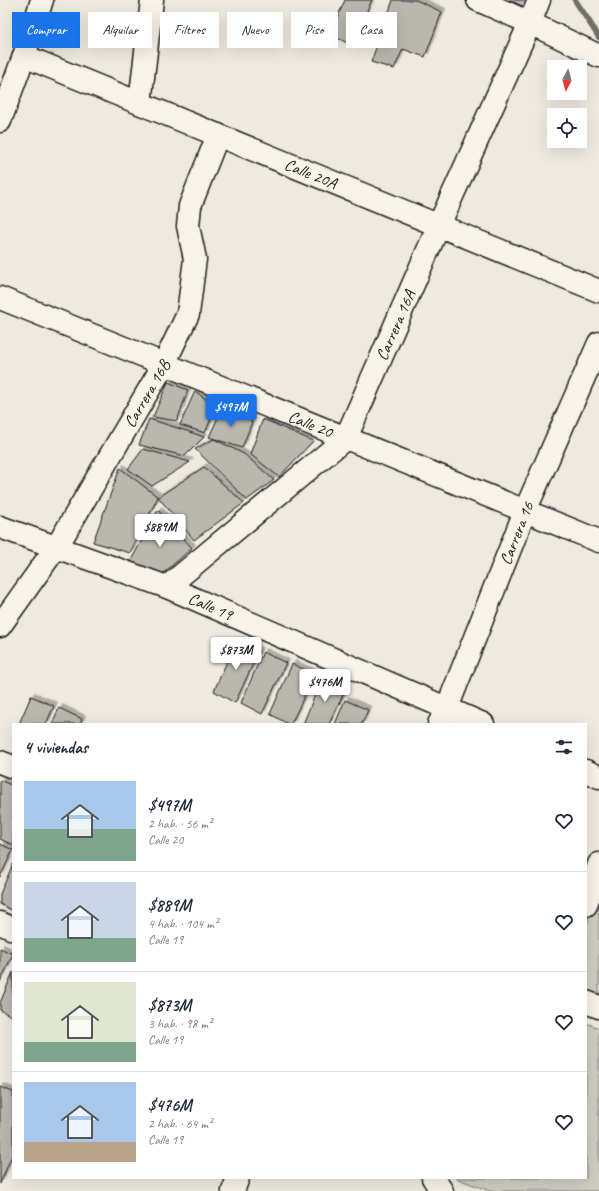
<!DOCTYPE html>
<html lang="es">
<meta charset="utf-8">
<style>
:root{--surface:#fff;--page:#f6f6f7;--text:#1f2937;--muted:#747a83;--line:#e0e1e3;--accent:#1a73e8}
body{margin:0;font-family:Caveat,sans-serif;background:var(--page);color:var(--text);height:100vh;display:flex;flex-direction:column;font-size:15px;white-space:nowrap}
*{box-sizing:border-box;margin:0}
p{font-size:13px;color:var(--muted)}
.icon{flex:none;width:22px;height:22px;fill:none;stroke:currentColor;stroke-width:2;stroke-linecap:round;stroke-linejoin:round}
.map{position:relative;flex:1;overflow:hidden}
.side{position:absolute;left:12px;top:723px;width:575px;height:456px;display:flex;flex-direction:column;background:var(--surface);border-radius:0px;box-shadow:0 4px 16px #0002}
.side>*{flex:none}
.top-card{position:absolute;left:12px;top:12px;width:575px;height:36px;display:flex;gap:8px}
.needle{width:26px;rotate:186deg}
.buttons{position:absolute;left:547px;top:60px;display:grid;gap:8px}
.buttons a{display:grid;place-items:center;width:40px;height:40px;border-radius:0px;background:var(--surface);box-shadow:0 4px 16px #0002;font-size:20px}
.price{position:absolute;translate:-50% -34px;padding:0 9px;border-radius:4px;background:#fff;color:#222;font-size:13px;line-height:26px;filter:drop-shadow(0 1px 2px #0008)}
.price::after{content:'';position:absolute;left:50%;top:24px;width:12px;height:9px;margin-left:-6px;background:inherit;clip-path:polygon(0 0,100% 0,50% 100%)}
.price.on{background:var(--accent);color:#fff}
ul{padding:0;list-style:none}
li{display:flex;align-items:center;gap:12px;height:100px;padding:0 12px}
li+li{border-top:1px solid var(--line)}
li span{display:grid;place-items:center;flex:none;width:112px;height:80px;border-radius:0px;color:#555}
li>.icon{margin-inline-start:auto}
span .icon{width:48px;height:48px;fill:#fffc;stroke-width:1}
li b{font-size:17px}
h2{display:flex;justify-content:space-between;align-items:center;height:48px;padding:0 12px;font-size:17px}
.pill{padding:0 14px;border-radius:0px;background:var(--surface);box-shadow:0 4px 16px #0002;font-size:14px;line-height:36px}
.pill.on{background:var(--accent);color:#fff}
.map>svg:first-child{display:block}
.green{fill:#cfccc3;stroke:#767470}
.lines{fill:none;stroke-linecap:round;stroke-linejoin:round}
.stream{stroke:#6f6d69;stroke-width:6}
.building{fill:#bab7af;stroke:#1c1c1c;filter:url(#shadow)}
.minor-casing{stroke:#1c1c1c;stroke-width:25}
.tertiary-casing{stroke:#1c1c1c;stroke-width:25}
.minor{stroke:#f7f3e8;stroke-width:22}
.tertiary{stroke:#f7f3e8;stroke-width:22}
.labels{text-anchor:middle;stroke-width:4;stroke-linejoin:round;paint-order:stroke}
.street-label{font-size:17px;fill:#1c1c1c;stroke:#f7f3e8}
</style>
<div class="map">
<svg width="599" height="1191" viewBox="0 0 599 1191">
<defs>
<filter id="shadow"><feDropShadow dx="3.5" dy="-3.5" stdDeviation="0" flood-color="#0004"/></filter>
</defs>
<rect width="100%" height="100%" fill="#eeeae0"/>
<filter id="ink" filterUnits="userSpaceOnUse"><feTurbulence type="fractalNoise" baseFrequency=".025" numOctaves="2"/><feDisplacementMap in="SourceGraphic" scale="8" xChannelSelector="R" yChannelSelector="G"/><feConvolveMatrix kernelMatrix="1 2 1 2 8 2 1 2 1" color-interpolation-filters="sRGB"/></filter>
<g filter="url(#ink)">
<path class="green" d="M599 886V996L586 991V927Z
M586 1023 599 1028V1191H490L455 1178H586Z"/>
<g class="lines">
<path class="stream" d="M575 0 599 37"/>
</g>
<path class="building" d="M345 0H372L351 45 330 34Z
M393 0H416L442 12 425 57 403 49 394 69 371 62Z
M509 0H532L529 9Z
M168 382 188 390 177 421 153 417Z
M195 391 216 407 205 433 180 425Z
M224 404 252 422 242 448 209 437Z
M149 419 187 431 204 437 185 456 139 445Z
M263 419 313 441 279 477 250 454Z
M214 439 244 454 274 480 247 500 195 449Z
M143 449 190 462 152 486 128 469Z
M204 467 244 503 194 540 158 497Z
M120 468 158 497 130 553 93 542Z
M158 510 192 548 159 577 129 564Z
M236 641 259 651 235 703 214 691Z
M263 652 286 663 262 714 241 703Z
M292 664 315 674 291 724H288L270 714Z
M322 678 346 689 329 724H303Z
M31 696 54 706 46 724H19Z
M345 700 368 710 362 724H335Z
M59 708 82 719 80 724H52Z
M0 780 13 786V845L0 839Z
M0 844 13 850 0 877Z
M13 864V911L0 904V894Z
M0 948 13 954 0 982Z
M13 972V1017L0 1010V1003Z
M0 1087 13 1092V1153L0 1184Z"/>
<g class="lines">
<g class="minor-casing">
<g id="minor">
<path d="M478 0 530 23 599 56"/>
<path id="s1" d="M24 56 599 291"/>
<path d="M140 103 152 0"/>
<path d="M0 121 24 56 42 0"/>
<path id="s2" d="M0 298 164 364 599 541"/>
<path id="s3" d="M0 527 167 587 483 724"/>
<path id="s4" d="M167 587 346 438 439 225 530 23 539 0"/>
<path id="s5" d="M0 626 59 543 164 364 188 314 195 259 188 226 190 206 218 135"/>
<path id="s6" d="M439 724 447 708 525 511 599 343"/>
<path d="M0 762 13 767"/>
<path d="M586 771 599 777"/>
<path d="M586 905 599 864"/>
<path d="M433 1178 442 1191"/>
<path d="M233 1191 238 1178"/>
</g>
</g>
<g class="tertiary-casing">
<path id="tertiary" d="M0 923 13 929
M586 1002 599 1007"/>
</g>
<use href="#minor" class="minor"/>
<use href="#tertiary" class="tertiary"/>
</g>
</g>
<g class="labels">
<g class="street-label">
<text dy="6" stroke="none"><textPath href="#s1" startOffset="310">Calle 20A</textPath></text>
<text dy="6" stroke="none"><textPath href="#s4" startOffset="356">Carrera 16A</textPath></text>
<text dy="6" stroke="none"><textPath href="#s5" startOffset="275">Carrera 16B</textPath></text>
<text dy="6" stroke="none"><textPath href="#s2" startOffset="335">Calle 20</textPath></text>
<text dy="6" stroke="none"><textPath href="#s6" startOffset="206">Carrera 16</textPath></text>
<text dy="6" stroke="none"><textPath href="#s3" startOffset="225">Calle 19</textPath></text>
</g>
</g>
</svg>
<div class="buttons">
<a><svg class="needle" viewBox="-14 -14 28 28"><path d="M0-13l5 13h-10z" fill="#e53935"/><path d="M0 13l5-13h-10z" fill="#747a83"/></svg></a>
<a><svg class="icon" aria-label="locate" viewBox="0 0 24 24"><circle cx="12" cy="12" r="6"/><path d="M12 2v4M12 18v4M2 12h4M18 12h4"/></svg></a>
</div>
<b class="price on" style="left:231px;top:428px">$497M</b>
<b class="price" style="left:160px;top:548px">$889M</b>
<b class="price" style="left:236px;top:671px">$873M</b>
<b class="price" style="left:325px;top:703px">$476M</b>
<div class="top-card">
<a class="pill on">Comprar</a>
<a class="pill">Alquilar</a>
<a class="pill">Filtros</a>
<a class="pill">Nuevo</a>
<a class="pill">Piso</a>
<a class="pill">Casa</a>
</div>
<section class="side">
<h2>4 viviendas<svg class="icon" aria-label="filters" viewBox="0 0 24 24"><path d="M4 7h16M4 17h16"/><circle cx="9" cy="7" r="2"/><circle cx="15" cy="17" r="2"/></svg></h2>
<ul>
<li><span style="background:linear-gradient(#a9c7e8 60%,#7fa58c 0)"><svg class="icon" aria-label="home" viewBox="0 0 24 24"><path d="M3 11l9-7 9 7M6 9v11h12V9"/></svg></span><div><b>$497M</b><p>2 hab. · 56 m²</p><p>Calle 20</p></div><svg class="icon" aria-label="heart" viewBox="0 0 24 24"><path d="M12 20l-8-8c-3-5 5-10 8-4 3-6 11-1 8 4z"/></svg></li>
<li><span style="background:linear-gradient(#c9d6e8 70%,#7fa58c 0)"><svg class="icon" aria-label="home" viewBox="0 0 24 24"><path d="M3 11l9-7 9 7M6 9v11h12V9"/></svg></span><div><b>$889M</b><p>4 hab. · 104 m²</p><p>Calle 19</p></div><svg class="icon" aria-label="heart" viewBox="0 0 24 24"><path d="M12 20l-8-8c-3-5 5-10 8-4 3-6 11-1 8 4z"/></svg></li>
<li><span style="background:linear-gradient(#dfe7d0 75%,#7fa58c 0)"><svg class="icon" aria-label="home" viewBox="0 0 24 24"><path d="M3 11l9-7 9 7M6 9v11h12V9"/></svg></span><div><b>$873M</b><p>3 hab. · 98 m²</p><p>Calle 19</p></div><svg class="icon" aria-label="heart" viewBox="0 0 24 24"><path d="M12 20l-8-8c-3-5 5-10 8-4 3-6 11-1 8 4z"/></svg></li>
<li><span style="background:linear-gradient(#a9c7e8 75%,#b9a48a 0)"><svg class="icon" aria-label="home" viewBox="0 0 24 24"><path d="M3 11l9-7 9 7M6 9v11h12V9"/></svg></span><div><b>$476M</b><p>2 hab. · 64 m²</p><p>Calle 19</p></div><svg class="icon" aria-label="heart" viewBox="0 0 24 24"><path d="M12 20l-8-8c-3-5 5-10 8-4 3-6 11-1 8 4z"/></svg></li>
</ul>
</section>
</div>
